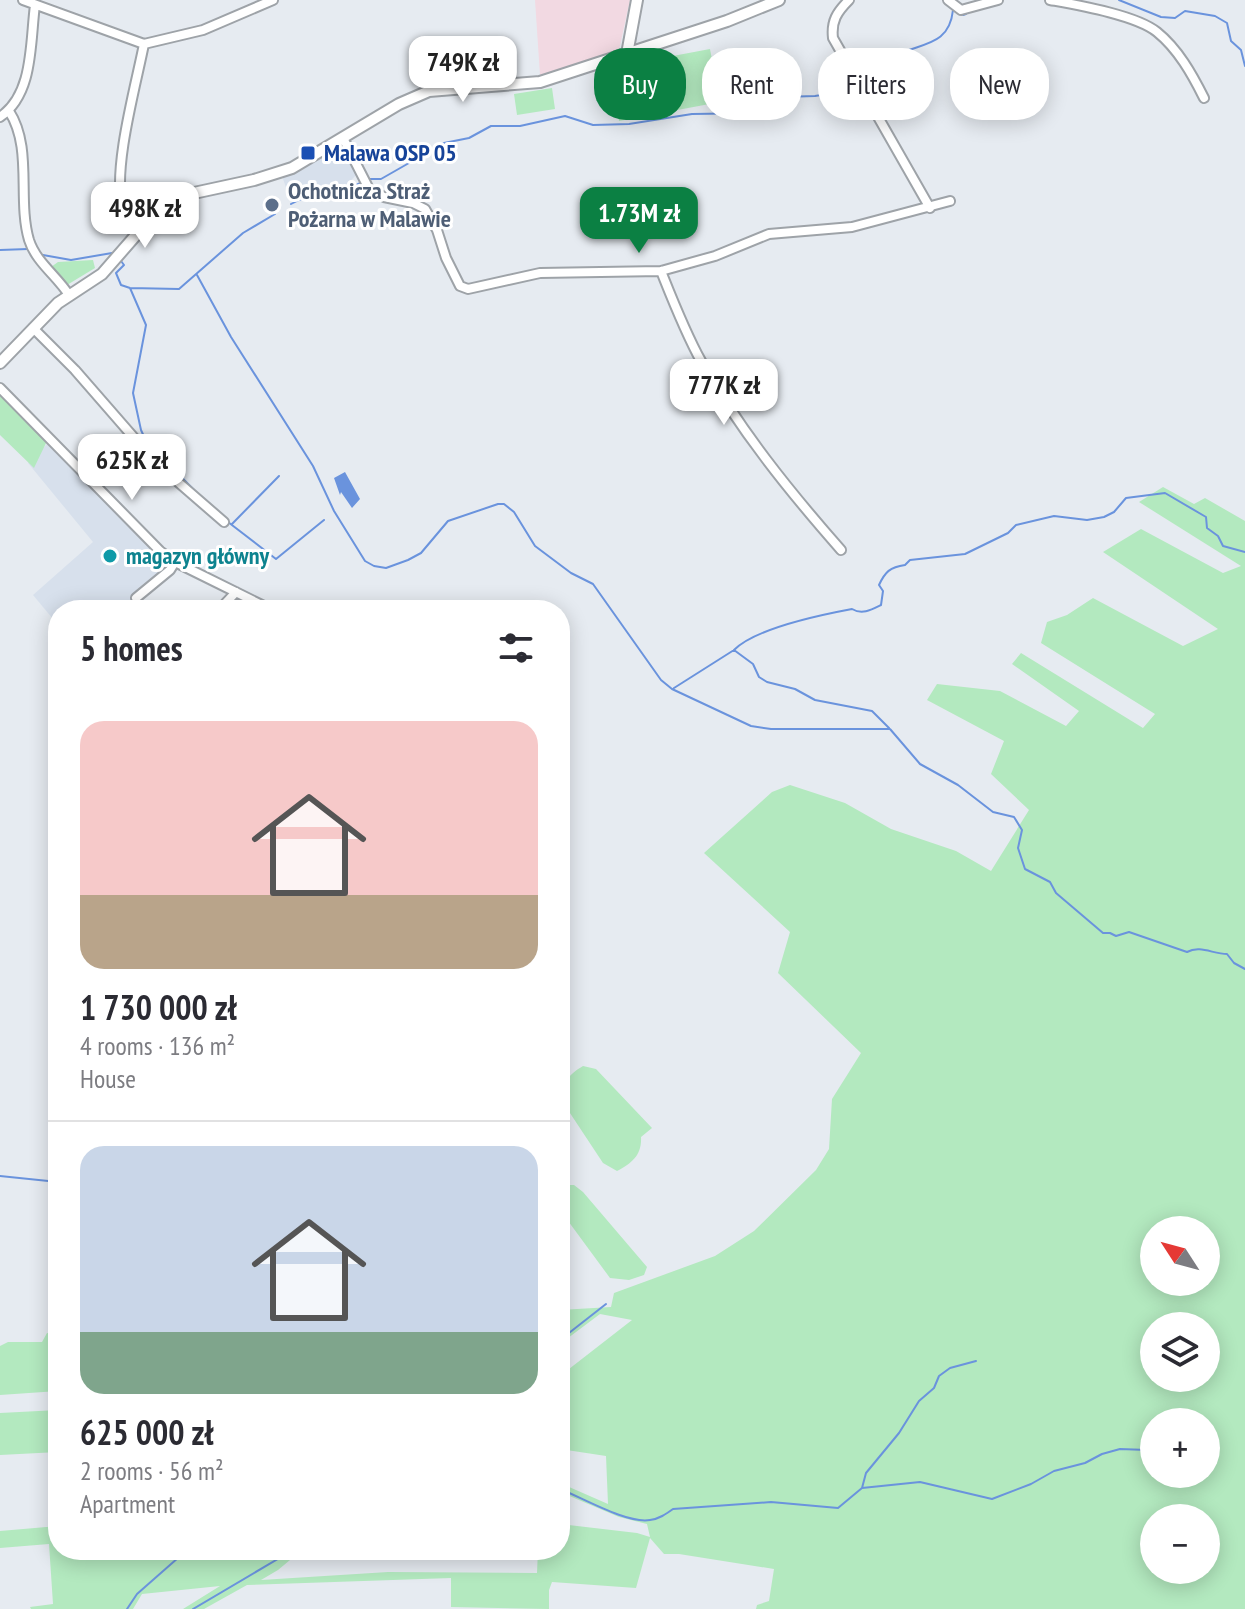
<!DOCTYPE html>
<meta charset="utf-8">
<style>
:root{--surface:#fff;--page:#f7f7f7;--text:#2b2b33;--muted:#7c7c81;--line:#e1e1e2;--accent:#0b8043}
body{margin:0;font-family:"PT Sans Narrow",sans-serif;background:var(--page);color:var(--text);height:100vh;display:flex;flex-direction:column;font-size:30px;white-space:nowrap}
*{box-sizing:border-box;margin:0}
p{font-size:26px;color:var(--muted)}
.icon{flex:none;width:44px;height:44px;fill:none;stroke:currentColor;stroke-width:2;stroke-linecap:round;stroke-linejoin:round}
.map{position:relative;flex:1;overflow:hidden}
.drawer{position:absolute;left:48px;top:600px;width:522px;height:960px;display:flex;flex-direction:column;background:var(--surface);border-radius:32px;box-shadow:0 4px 20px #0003}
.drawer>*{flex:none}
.hud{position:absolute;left:594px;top:48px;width:530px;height:72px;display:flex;gap:16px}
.needle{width:52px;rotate:306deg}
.fabs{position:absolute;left:1140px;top:1216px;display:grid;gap:16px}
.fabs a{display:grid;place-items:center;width:80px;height:80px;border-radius:50%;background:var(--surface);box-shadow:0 4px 20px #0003;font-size:40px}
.price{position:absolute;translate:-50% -68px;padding:0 18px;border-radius:16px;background:#fff;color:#222;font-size:26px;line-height:52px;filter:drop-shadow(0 2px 4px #0008)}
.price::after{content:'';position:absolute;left:50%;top:48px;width:24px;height:18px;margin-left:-12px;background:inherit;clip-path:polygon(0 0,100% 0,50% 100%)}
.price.active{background:var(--accent);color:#fff}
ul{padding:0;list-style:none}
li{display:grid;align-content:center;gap:16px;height:424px;padding:0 32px}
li+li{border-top:2px solid var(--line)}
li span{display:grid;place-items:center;height:248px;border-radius:24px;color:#555}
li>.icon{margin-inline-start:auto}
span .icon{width:144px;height:144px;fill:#fffc;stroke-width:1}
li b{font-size:34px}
h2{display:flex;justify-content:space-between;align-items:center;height:96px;padding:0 32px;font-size:34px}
.pill{padding:0 28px;border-radius:32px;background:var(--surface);box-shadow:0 4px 20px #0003;font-size:28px;line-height:72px}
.pill.active{background:var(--accent);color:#fff}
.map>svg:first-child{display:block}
.built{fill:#d7e0ec}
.education{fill:#f2d9e2}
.green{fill:#b3e9bf;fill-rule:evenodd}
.water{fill:#6a93dd}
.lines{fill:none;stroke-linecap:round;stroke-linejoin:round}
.stream{stroke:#6a93dd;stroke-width:2}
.minor-casing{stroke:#9ea3a8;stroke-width:12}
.tertiary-casing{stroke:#9ea3a8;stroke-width:14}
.minor{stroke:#fff;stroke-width:8}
.tertiary{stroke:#fff;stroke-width:10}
.transit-dot{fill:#1a4fb4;stroke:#fff;stroke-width:3}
.service-dot{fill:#5c6f8a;stroke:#fff;stroke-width:3}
.culture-dot{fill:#0f9aa8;stroke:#fff;stroke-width:3}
.labels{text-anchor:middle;stroke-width:6;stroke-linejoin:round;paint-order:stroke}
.transit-label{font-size:24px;font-weight:bold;fill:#164399;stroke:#fff;text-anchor:start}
.service-label{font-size:24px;font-weight:bold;fill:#4e5e75;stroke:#fff;text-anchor:start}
.culture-label{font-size:24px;font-weight:bold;fill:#0d838f;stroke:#fff;text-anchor:start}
</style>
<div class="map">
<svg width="1245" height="1609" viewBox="0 0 1245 1609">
<rect width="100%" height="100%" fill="#e6ebf1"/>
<path class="built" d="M342 145 357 174 343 189H317L291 202 282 176 302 170Z
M47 444 165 563 177 568 140 599 138 605 141 610H58V625L33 595 93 542 28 463Z"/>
<path class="education" d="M535 0H630L619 50 540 75Z"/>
<path class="green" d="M710 49 720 102 619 121 609 68Z
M552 88 555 109 517 115 514 94Z
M93 260 95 268 67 285 51 267 58 262Z
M0 392 47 441 34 468 0 435Z
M1163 487 1194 504 1205 498 1245 521V1609H756L757 1605 769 1601 774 1569 679 1554H664L650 1538 636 1588 552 1582 549 1590V1609L451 1607V1578L247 1585 204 1609H183L220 1586 142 1594 133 1609H31L30 1607 53 1604 49 1544 0 1548V1531L58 1526V1550H302L278 1570 261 1580 388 1572 537 1573 538 1550H560V1524L637 1533 650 1537 647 1524 619 1517 560 1492V1483L608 1504 606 1456 560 1449V1376L632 1320 600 1314 560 1344V1310L611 1307 614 1293 715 1256 754 1231 816 1170 829 1149 832 1099 861 1053 778 973 790 932 704 853 772 792 790 785 845 803 891 829 956 851 991 871 1029 810 991 774 1004 741 927 700 937 684 1000 691 1066 726 1079 711 1012 664 1021 653 1143 728 1155 714 1041 643 1047 622 1067 615 1093 598 1183 646 1218 629 1103 552 1141 529 1223 573 1241 566 1139 502ZM1154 1230H1206V1282H1154ZM1154 1326H1206V1378H1154ZM1154 1422H1206V1474H1154ZM1154 1518H1206V1570H1154Z
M583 1066 596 1069 652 1128 641 1137C642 1155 632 1163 617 1171L603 1163 562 1101C562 1083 568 1075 583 1066Z
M564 1185H574L583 1192 647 1267 644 1275 629 1280 610 1278 560 1210V1191Z
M47 1333 58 1335V1391L0 1395V1346L8 1342H42Z
M58 1410V1452L0 1455V1413Z"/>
<path class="water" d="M345 472 360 499 352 508 341 492 340 495 334 478Z"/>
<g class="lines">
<path class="stream" d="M1119 0 1161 17 1175 18 1185 11 1215 16 1227 23 1231 41 1241 50 1245 66
M972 11 980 9
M963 15 966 14
M867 84C874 76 883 62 893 57 919 42 949 48 953 10
M367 179H381L444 143 469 138 491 126H520L565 116 593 125 629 124 692 114 759 113 782 97 815 96 858 89
M291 204C313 191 339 195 362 182
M0 250 28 249
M43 255 71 260 112 253
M121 261 124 265 116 273 121 285 130 288 179 289 243 233 275 214
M197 275 231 337 313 466 334 511 365 561 374 566 386 568 408 560 421 553 448 521 498 504H504L514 512 535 546 571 573 593 584 661 680 672 689 751 726 771 729H890L920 764 958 785 993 812 1014 817 1022 830 1018 848 1025 869 1050 882 1056 893 1103 933H1110L1116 936 1129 932 1187 952C1200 945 1213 954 1227 954L1234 963 1245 969
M130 288 146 325 133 393 141 430 146 441 194 490
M228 522 276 559 324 520
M232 524 279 476
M734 650C756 628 820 615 852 609 862 615 871 610 881 605L883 591 879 585C885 572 890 567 905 565L910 560 965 554 1008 533 1016 525 1054 516 1087 520 1104 517 1114 512 1126 498 1165 493 1206 517 1207 528 1218 536 1223 546 1245 552
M674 688 734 650 753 664 759 677 767 682 795 689 815 700 872 711 889 728
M0 1176 58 1182
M560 1340 606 1304
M862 1488 866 1473 899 1433 919 1401 934 1388 939 1376 950 1368 976 1361
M560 1489C583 1498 627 1524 650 1520 659 1519 666 1514 673 1509L771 1502 838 1508 862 1488 920 1482 992 1499 1031 1484 1054 1471 1085 1463 1102 1454 1120 1449 1147 1450 1154 1448
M127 1609 137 1594 187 1550
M193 1609 293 1550"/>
<g class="minor-casing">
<path id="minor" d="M23 0 144 44 203 30 273 0
M849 0C837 12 831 21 833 38L930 208
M948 0 961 10 998 0
M1050 0C1077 5 1136 15 1157 32 1178 49 1192 74 1204 98
M9 111C33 148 17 199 29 240 36 262 57 276 69 295
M0 117C34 94 30 42 35 5
M343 138 369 189 384 197 413 203 425 209 437 230 446 258 460 286 468 289 540 273 661 271 715 256 769 234 852 227 950 201
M138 232C131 225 124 215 122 206 113 166 136 85 144 44
M661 271C673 301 685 332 701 361 739 429 790 492 841 550
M33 328 75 370 156 463 224 522
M0 388 160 551 175 562 272 610
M136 598 170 570 175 562
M219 610 236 592"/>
</g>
<g class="tertiary-casing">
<path id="tertiary" d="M627 54 637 0
M0 363 58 303 102 274 157 211 180 196 254 180 292 168 399 104 429 91 540 82 727 21 779 0"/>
</g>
<use href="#minor" class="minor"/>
<use href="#tertiary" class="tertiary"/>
</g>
<rect class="transit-dot" x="300" y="145" width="16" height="16" rx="4"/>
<circle class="service-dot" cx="272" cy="205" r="8"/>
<circle class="culture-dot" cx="110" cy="556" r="8"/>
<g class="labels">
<g class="transit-label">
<text x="324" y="161">Malawa OSP 05</text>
</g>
<g class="service-label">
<text x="288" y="199">Ochotnicza Straż<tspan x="288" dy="28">Pożarna w Malawie</tspan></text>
</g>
<g class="culture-label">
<text x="126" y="564">magazyn główny</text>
</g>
</g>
</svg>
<div class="fabs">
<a><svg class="needle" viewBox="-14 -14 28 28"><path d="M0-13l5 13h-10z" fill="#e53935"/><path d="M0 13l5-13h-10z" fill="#7c7c81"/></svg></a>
<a><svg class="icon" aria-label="layers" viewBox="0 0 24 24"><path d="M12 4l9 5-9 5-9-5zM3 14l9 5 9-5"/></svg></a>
<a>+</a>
<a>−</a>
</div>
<b class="price" style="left:463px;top:104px">749K zł</b>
<b class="price" style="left:145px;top:250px">498K zł</b>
<b class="price active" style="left:639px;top:255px">1.73M zł</b>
<b class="price" style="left:724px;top:427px">777K zł</b>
<b class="price" style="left:132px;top:502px">625K zł</b>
<div class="hud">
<a class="pill active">Buy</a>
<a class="pill">Rent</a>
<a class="pill">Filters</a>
<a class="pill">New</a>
</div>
<section class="drawer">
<h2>5 homes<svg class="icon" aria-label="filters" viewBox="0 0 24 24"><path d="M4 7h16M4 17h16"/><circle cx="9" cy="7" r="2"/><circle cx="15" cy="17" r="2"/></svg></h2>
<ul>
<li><span style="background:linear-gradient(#f6c9c9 70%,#b9a48a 0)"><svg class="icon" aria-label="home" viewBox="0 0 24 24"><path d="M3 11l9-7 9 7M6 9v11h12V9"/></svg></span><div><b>1 730 000 zł</b><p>4 rooms · 136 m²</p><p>House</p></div></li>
<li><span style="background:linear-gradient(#c9d6e8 75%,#7fa58c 0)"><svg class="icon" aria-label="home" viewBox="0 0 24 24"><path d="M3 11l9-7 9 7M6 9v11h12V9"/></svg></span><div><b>625 000 zł</b><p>2 rooms · 56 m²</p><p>Apartment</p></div></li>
</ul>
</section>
</div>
